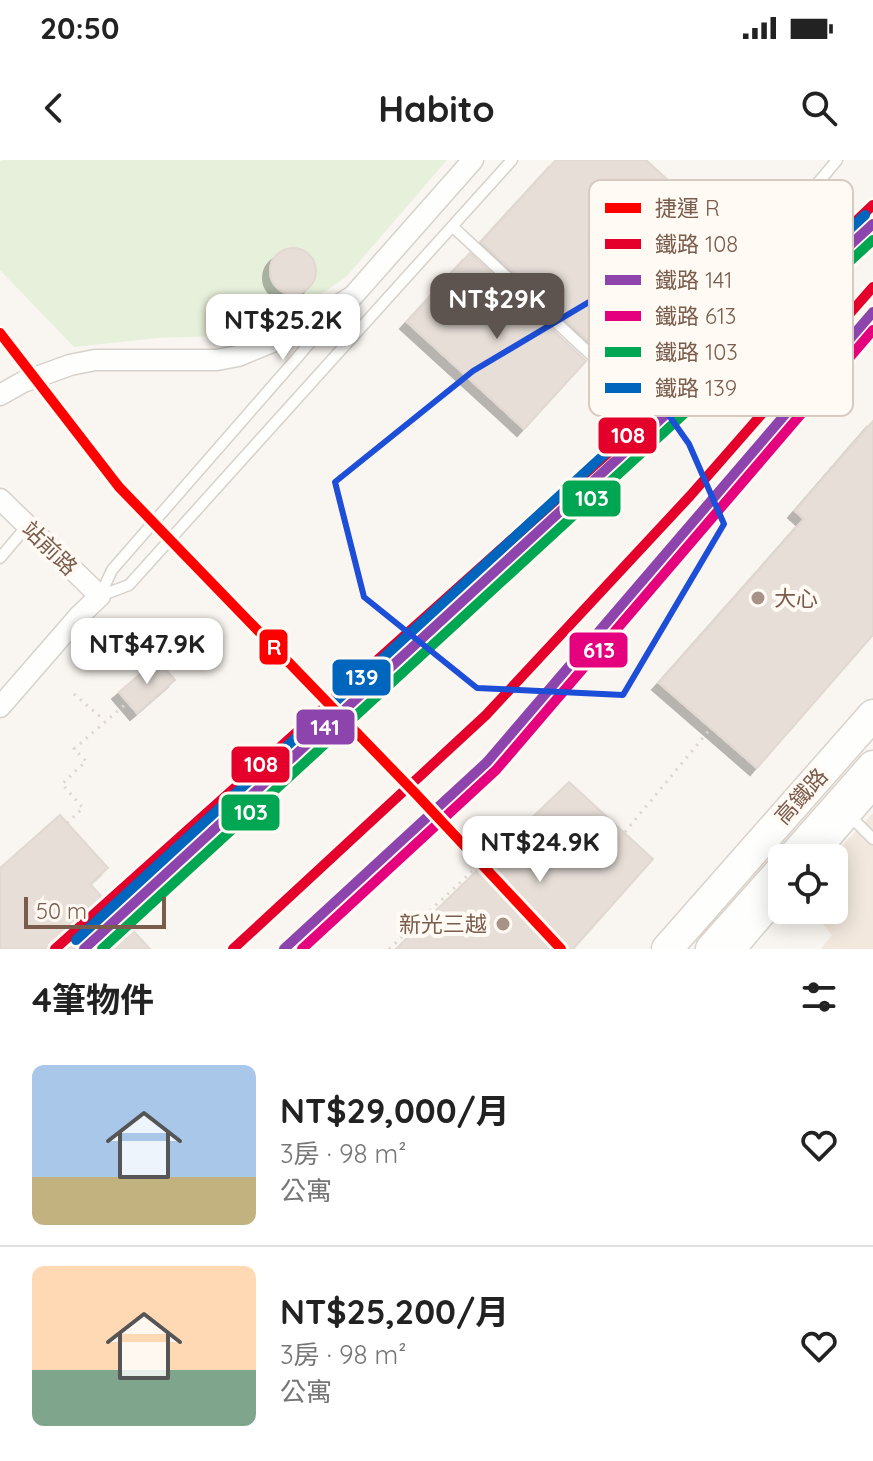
<!DOCTYPE html>
<html lang="zh-TW">
<meta charset="utf-8">
<style>
:root{--surface:#fff;--page:#f2f2f2;--text:#222;--muted:#767676;--line:#e0e0e0;--accent:#5d544f}
body{margin:0;font-family:Quicksand,"Noto Sans TC",sans-serif;background:var(--page);color:var(--text);height:100vh;display:flex;flex-direction:column;font-size:30px;white-space:nowrap}
*{box-sizing:border-box;margin:0}
p{font-size:26px;color:var(--muted)}
.icon{flex:none;width:44px;height:44px;fill:none;stroke:currentColor;stroke-width:2;stroke-linecap:round;stroke-linejoin:round}
.map{position:relative;height:789px;overflow:hidden}
.side{display:flex;flex-direction:column;background:var(--surface);flex:1}
.side>*{flex:none}
.controls{position:absolute;left:768px;top:684px;display:grid;gap:16px}
.controls a{display:grid;place-items:center;width:80px;height:80px;border-radius:12px;background:var(--surface);box-shadow:0 4px 20px #0003;font-size:40px}
.scale{position:absolute;left:24px;bottom:20px;width:142px;box-sizing:border-box;padding-left:8px;border:4px solid #7a5c4d;border-top:0;font-size:22px;line-height:28px;white-space:nowrap;color:#7a5c4d;-webkit-text-stroke:6px #fffaf3;paint-order:stroke}
.price{position:absolute;translate:-50% -68px;padding:0 18px;border-radius:16px;background:#fff;color:#222;font-size:26px;line-height:52px;filter:drop-shadow(0 2px 4px #0008)}
.price::after{content:'';position:absolute;left:50%;top:48px;width:24px;height:18px;margin-left:-12px;background:inherit;clip-path:polygon(0 0,100% 0,50% 100%)}
.price.active{background:var(--accent);color:#fff}
ul{padding:0;list-style:none}
li{display:flex;align-items:center;gap:24px;height:200px;padding:0 32px}
li+li{border-top:2px solid var(--line)}
li span{display:grid;place-items:center;flex:none;width:224px;height:160px;border-radius:12px;color:#555}
li>.icon{margin-inline-start:auto}
span .icon{width:96px;height:96px;fill:#fffc;stroke-width:1}
li b{font-size:34px}
h2{display:flex;justify-content:space-between;align-items:center;height:96px;padding:0 32px;font-size:34px}
.status{display:flex;justify-content:space-between;align-items:center;height:56px;padding:0 40px;background:var(--surface);direction:ltr}
.status svg{height:22px;fill:currentColor}
header{display:flex;justify-content:space-between;align-items:center;height:104px;padding:0 32px;background:var(--surface);font-size:36px;font-weight:700}
.map>svg:first-child{display:block}
.residential{fill:#f2e8de}
.green{fill:#e7f0db}
.building{fill:#e6ded7;stroke:#e2d8d2;stroke-width:2;filter:url(#shadow)}
.lines{fill:none;stroke-linecap:round;stroke-linejoin:round}
.lane-casing{stroke:#d7d1cb;stroke-width:13}
.street-casing{stroke:#d7d1cb;stroke-width:23}
.secondary-casing{stroke:#d9d2cb;stroke-width:33}
.path{stroke:#dcd5d0;stroke-width:3;stroke-dasharray:2 6;stroke-linecap:butt}
.lane{stroke:#fefefd;stroke-width:10}
.street{stroke:#fefefd;stroke-width:20}
.secondary{stroke:#fefefd;stroke-width:30}
.rail-1-casing{stroke:#fffaf3;stroke-width:16}
.rail-2-casing{stroke:#fffaf3;stroke-width:16}
.rail-3-casing{stroke:#fffaf3;stroke-width:16}
.rail-4-casing{stroke:#fffaf3;stroke-width:16}
.rail-5-casing{stroke:#fffaf3;stroke-width:16}
.rail-1{stroke:#e4002b;stroke-width:10}
.rail-2{stroke:#8e44ad;stroke-width:10}
.rail-3{stroke:#e5007d;stroke-width:10}
.rail-4{stroke:#00a651;stroke-width:10}
.rail-5{stroke:#0065bd;stroke-width:10}
.metro-1-casing{stroke:#fffaf3;stroke-width:16}
.metro-1{stroke:#f00;stroke-width:10}
.marked{fill:none;stroke:#1d4ed8;stroke-width:6;stroke-linejoin:round}
.poi-dot{fill:#a69286;stroke:#fffaf3;stroke-width:3}
.labels{text-anchor:middle;stroke-width:8;stroke-linejoin:round;paint-order:stroke}
.street-label{font-size:22px;fill:#7a5c4d;stroke:#fffaf3}
.poi-label{font-size:22px;fill:#7a5c4d;stroke:#fffaf3;text-anchor:start}
.key{fill:#fffaf3;stroke:#d7cbc1;stroke-width:2}
.key-label{font-size:22px;fill:#7a5c4d}
.line-badge{stroke:#fffaf3;stroke-width:3}
.badge-label{font-size:22px;text-anchor:middle;font-weight:bold;fill:#fff}
</style>
<div class="status"><b>20:50</b><svg viewBox="0 0 49 12"><path d="M0 12V9h3v3zM5 12V6h3v6zM10 12V3h3v9zM15 12V0h3v12zM26 1h20v11H26zM47 4h2v5h-2z"/></svg></div>
<header><svg class="icon" aria-label="back" viewBox="0 0 24 24"><path d="M15 5l-7 7 7 7"/></svg>Habito<svg class="icon" aria-label="search" viewBox="0 0 24 24"><circle cx="10" cy="10" r="6"/><path d="M15 15l6 6"/></svg></header>
<div class="map">
<svg width="873" height="789" viewBox="0 0 873 789">
<defs>
<filter id="shadow"><feDropShadow dx="-7" dy="7" stdDeviation="0" flood-color="#0004"/></filter>
</defs>
<rect width="100%" height="100%" fill="#f9f5f0"/>
<path class="residential" d="M873 653V789H821L832 775 811 750H834V698H831Z"/>
<path class="green" d="M4 0H447L347 116 308 144 258 167 216 176 157 178 74 187 0 110V2Z"/>
<path class="building" d="M556 0H646L714 62 597 189 481 82Z
M270 111a23 23 0 1 1 46 0a23 23 0 1 1-46 0Z
M470 93 586 201 524 269 407 162Z
M873 261V475L757 608 659 523 804 359 795 351Z
M157 500 175 520 137 553 119 532Z
M569 622 653 699 573 789H396Z
M60 655 108 708 90 724 150 789H0V708Z"/>
<g class="lines">
<g class="lane-casing">
<path id="lane" d="M453 67 601 204 620 208 653 193 793 53 837 0
M0 398 27 366
M100 436 129 425 512 0
M100 436 112 410 296 199 313 179 321 161
M850 656 873 679"/>
</g>
<g class="street-casing">
<path id="street" d="M0 235 23 222 70 205 95 200H217L238 196 294 173 353 136 473 0
M0 339 100 436 79 456 0 547
M814 698 873 629
M736 789 782 735"/>
</g>
<g class="secondary-casing">
<path id="secondary" d="M792 698 873 606
M667 789 873 555
M711 789 782 709"/>
</g>
<path class="path" d="M74 534 104 560
M67 663 83 648 62 624 86 601 74 589 128 542
M625 672 711 568
M389 789 482 702 443 663"/>
<use href="#lane" class="lane"/>
<use href="#street" class="street"/>
<use href="#secondary" class="secondary"/>
<g class="rail-1-casing">
<path id="rail-1" d="M55 789 664 243 873 45
M233 789 486 555 690 336 873 127"/>
</g>
<g class="rail-2-casing">
<path id="rail-2" d="M84 789 873 64
M284 789 487 602 873 152"/>
</g>
<g class="rail-3-casing">
<path id="rail-3" d="M302 789 496 610 873 170"/>
</g>
<g class="rail-4-casing">
<path id="rail-4" d="M102 789 873 80"/>
</g>
<g class="rail-5-casing">
<path id="rail-5" d="M76 780 865 55"/>
</g>
<use href="#rail-1" class="rail-1"/>
<use href="#rail-2" class="rail-2"/>
<use href="#rail-3" class="rail-3"/>
<use href="#rail-4" class="rail-4"/>
<use href="#rail-5" class="rail-5"/>
<g class="metro-1-casing">
<path id="metro-1" d="M0 173 119 327 416 634 561 789"/>
</g>
<use href="#metro-1" class="metro-1"/>
</g>
<path class="marked" d="M589 142 689 284 724 364 623 535 477 528 364 437 335 322 473 211Z"/>
<g class="poi-dot">
<circle cx="758" cy="438" r="8"/>
<circle cx="503" cy="764" r="8"/>
</g>
<g class="labels">
<g class="street-label">
<text transform="translate(50 388) rotate(44)" y="8">站前路</text>
<text transform="translate(801 636) rotate(-48)" y="8">高鐵路</text>
</g>
<g class="poi-label">
<text x="774" y="446">大心</text>
<text x="487" y="772" text-anchor="end">新光三越</text>
</g>
</g>
<rect x="589" y="20" width="264" height="236" rx="12" class="key"/>
<rect x="605" y="43" width="36" height="10" fill="#f00"/>
<rect x="605" y="79" width="36" height="10" fill="#e4002b"/>
<rect x="605" y="115" width="36" height="10" fill="#8e44ad"/>
<rect x="605" y="151" width="36" height="10" fill="#e5007d"/>
<rect x="605" y="187" width="36" height="10" fill="#00a651"/>
<rect x="605" y="223" width="36" height="10" fill="#0065bd"/>
<g class="key-label">
<text x="655" y="56">捷運 R</text>
<text x="655" y="92">鐵路 108</text>
<text x="655" y="128">鐵路 141</text>
<text x="655" y="164">鐵路 613</text>
<text x="655" y="200">鐵路 103</text>
<text x="655" y="236">鐵路 139</text>
</g>
<g class="line-badge">
<rect x="597" y="256" width="61" height="39" rx="8" fill="#e4002b"/>
<rect x="561" y="319" width="61" height="39" rx="8" fill="#00a651"/>
<rect x="258" y="468" width="31" height="38" rx="8" fill="#f00"/>
<rect x="568" y="471" width="61" height="38" rx="8" fill="#e5007d"/>
<rect x="331" y="498" width="61" height="39" rx="8" fill="#0065bd"/>
<rect x="295" y="548" width="61" height="38" rx="8" fill="#8e44ad"/>
<rect x="230" y="585" width="61" height="39" rx="8" fill="#e4002b"/>
<rect x="220" y="633" width="61" height="39" rx="8" fill="#00a651"/>
</g>
<g class="badge-label">
<text x="628" y="283">108</text>
<text x="592" y="346">103</text>
<text x="274" y="495">R</text>
<text x="599" y="498">613</text>
<text x="362" y="525">139</text>
<text x="325" y="575">141</text>
<text x="261" y="612">108</text>
<text x="251" y="660">103</text>
</g>
</svg>
<div class="controls">
<a><svg class="icon" aria-label="locate" viewBox="0 0 24 24"><circle cx="12" cy="12" r="6"/><path d="M12 2v4M12 18v4M2 12h4M18 12h4"/></svg></a>
</div>
<div class="scale">50 m</div>
<b class="price active" style="left:497px;top:181px">NT$29K</b>
<b class="price" style="left:283px;top:202px">NT$25.2K</b>
<b class="price" style="left:147px;top:526px">NT$47.9K</b>
<b class="price" style="left:540px;top:724px">NT$24.9K</b>
</div>
<section class="side">
<h2>4筆物件<svg class="icon" aria-label="filters" viewBox="0 0 24 24"><path d="M4 7h16M4 17h16"/><circle cx="9" cy="7" r="2"/><circle cx="15" cy="17" r="2"/></svg></h2>
<ul>
<li><span style="background:linear-gradient(#a9c7e8 70%,#c2b280 0)"><svg class="icon" aria-label="home" viewBox="0 0 24 24"><path d="M3 11l9-7 9 7M6 9v11h12V9"/></svg></span><div><b>NT$29,000/月</b><p>3房 · 98 m²</p><p>公寓</p></div><svg class="icon" aria-label="heart" viewBox="0 0 24 24"><path d="M12 20l-8-8c-3-5 5-10 8-4 3-6 11-1 8 4z"/></svg></li>
<li><span style="background:linear-gradient(#ffd9b3 65%,#7fa58c 0)"><svg class="icon" aria-label="home" viewBox="0 0 24 24"><path d="M3 11l9-7 9 7M6 9v11h12V9"/></svg></span><div><b>NT$25,200/月</b><p>3房 · 98 m²</p><p>公寓</p></div><svg class="icon" aria-label="heart" viewBox="0 0 24 24"><path d="M12 20l-8-8c-3-5 5-10 8-4 3-6 11-1 8 4z"/></svg></li>
</ul>
</section>
